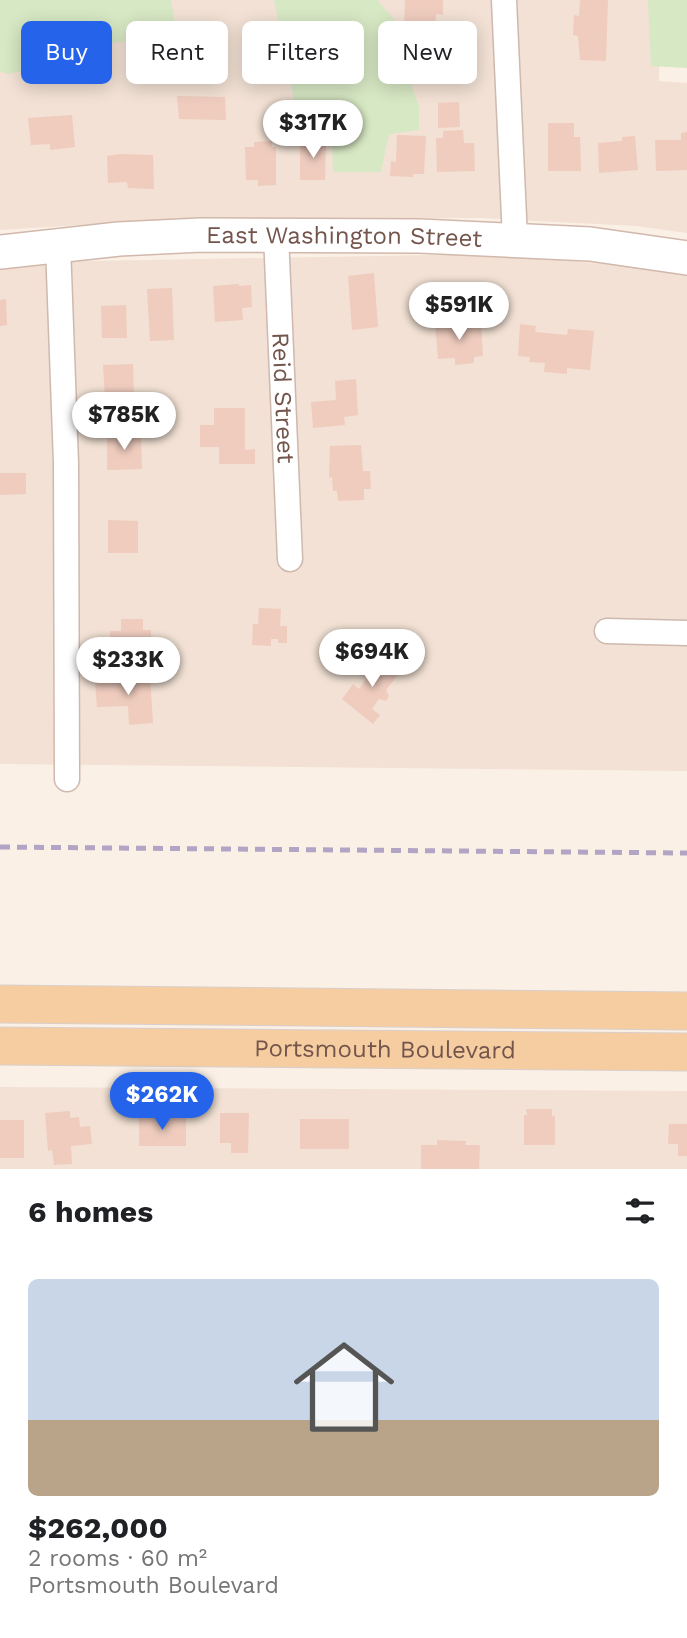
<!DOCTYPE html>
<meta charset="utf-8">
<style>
:root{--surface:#fff;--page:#f2f2f2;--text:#202124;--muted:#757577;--line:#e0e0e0;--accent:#2563eb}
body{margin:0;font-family:"Work Sans",sans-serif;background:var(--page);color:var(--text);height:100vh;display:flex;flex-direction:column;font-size:26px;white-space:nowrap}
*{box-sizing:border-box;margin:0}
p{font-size:23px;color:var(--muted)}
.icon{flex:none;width:38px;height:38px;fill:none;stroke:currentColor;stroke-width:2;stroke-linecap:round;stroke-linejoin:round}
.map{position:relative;height:1169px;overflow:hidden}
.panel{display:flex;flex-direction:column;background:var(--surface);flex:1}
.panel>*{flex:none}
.banner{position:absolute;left:21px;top:21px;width:646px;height:63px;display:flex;gap:14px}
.price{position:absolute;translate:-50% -60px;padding:0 16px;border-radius:24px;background:#fff;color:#222;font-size:23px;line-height:46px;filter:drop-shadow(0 2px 4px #0008)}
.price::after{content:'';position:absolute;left:50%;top:42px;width:21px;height:16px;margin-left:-10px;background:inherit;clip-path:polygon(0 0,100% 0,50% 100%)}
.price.active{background:var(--accent);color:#fff}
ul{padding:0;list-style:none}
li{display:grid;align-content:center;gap:14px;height:371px;padding:0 28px}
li+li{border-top:2px solid var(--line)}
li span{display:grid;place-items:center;height:217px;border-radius:10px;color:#555}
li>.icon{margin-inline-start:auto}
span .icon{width:126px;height:126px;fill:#fffc;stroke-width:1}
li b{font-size:30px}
h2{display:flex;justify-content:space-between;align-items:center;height:84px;padding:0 28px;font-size:30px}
.pill{padding:0 24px;border-radius:10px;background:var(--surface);box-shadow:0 4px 18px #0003;font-size:24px;line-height:63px}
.pill.active{background:var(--accent);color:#fff}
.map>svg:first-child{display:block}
.residential{fill:#f2e1d4}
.green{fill:#d7e8c4}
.building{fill:#efccbe}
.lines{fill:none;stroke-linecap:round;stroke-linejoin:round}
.minor-casing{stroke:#ceb9af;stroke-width:27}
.secondary-casing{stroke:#d1b8ac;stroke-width:36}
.primary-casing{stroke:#d8cfcd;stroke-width:39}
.minor{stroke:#fff;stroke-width:24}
.secondary{stroke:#fff;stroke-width:33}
.primary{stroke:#f6cda1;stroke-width:37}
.rail{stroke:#b2a4c4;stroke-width:5;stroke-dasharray:10 7;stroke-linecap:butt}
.labels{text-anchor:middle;stroke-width:6;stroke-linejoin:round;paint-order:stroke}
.street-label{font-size:24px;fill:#73554c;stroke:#fef4eb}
</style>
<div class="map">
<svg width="687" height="1169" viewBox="0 0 687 1169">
<rect width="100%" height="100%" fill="#fbf0e5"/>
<path class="residential" d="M0 0H660L659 81 687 83V233L636 226 481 218 178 219 0 230Z
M489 254 629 266 687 276V771L0 764V270L34 262Z
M0 1087 687 1091V1169H0Z"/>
<path class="green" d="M0 0H171L177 37 111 43 112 65 86 79 48 76 34 69 7 74 0 71Z
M274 0H377L394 19 396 72 409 77 419 107V130L389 134 381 172H333L332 137 301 135Z
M648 0H687V68L651 66Z"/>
<path class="building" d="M405 0H443V15L436 14 435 30H432L431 55 403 54Z
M580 0H608L606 61 580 60 578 36 573 35 574 15 579 16Z
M177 96 225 97 226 120 179 119Z
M459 102 460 127 438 128V103Z
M72 115 75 147 50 150V144L31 145 28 118Z
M548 123H574V137H580L581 171H548Z
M463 130 464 143H474L475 171 437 172 436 138H443V131Z
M687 132V170L656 171 655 140H681V133Z
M397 135 426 136 424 174H413V177L390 176 391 161 396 162Z
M635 136 638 170 599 173 598 143 622 141V137Z
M300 140H326L325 180H300Z
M272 141V147H276V185L258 186V180H246L245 147H254V142Z
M120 154 153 155 154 189 128 188 127 182 108 183 107 156Z
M374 273 378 327 352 330 348 276Z
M239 284V286L251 285 252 307 242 308 243 320 215 322 213 286Z
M172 288 174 340 150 341 147 289Z
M6 299 7 325 0 326V300Z
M126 305 127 338H102L101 306Z
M455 322 456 329 467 328 466 323 481 322 483 356 474 357V363L455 365V358L438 359 435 324Z
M520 324 536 326 535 332 567 335 568 329 594 331 590 370 567 368V374L544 372 545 363 529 362 530 357 518 356Z
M133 364 134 398 105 399 103 365Z
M356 379 358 415 344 417 345 425 313 428 311 402 336 400 335 381Z
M214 408H245V450L255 449V464H219V447H200V425H214Z
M141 433 142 469 107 470V434Z
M361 445 363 471H370L371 489H364V500L338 501 337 491H333L332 477 329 478 330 446Z
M0 473H26V494L0 495Z
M108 520 138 521V553H108Z
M259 608 281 609 280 626H287V643H278V639H271V646L252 645 253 624H258Z
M121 619H143V630H151V646L110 647V631H121Z
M377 655 400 672 386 690 389 696 386 701 379 699 372 709 380 715 373 724 342 699 353 684 359 689 368 676 363 672 364 670 367 672 372 667 368 665Z
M150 676 153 723 129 725 128 706 97 707 95 682H100V680Z
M526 1109H552V1116H555V1145H524V1115H527Z
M70 1111V1118L79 1117 80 1127 90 1126 92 1144 71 1146 72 1164 54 1165 52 1150 48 1151 45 1113Z
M220 1113H249L248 1153H231V1143H220Z
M139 1118H186V1146H139Z
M300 1119H349V1149H300Z
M0 1120H24V1158H0Z
M669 1124H687V1156H678V1144H668Z
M437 1140 466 1141 465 1145H480L479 1169H421V1145H437Z"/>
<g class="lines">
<g class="minor-casing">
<g id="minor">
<path d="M504 0 515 239"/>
<path id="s1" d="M276 235 290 559"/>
<path d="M58 245 66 463 67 779"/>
<path d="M607 631 687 633"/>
</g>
</g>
<g class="secondary-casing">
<g id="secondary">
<path id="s2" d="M0 252 119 239 201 235 420 236 590 244 687 258"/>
</g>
</g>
<g class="primary-casing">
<g id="primary">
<path d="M0 1004 687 1011"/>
<path id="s3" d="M0 1046 687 1052"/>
</g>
</g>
<use href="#minor" class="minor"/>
<use href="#secondary" class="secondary"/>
<use href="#primary" class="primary"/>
<path class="rail" d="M0 847 687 853"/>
</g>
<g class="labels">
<g class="street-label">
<text dy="8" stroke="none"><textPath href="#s2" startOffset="345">East Washington Street</textPath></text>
<text dy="8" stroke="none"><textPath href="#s1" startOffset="163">Reid Street</textPath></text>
<text dy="8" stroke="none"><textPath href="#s3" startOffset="385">Portsmouth Boulevard</textPath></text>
</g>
</g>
</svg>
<b class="price" style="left:313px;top:160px">$317K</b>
<b class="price" style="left:459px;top:342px">$591K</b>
<b class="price" style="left:124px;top:452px">$785K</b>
<b class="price" style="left:372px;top:689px">$694K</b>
<b class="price" style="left:128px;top:697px">$233K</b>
<b class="price active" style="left:162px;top:1132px">$262K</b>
<div class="banner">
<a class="pill active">Buy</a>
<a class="pill">Rent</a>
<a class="pill">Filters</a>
<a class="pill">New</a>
</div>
</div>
<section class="panel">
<h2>6 homes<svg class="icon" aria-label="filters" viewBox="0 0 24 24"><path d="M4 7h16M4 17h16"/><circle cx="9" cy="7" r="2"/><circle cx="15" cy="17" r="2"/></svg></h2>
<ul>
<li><span style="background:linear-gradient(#c9d6e8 65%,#b9a48a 0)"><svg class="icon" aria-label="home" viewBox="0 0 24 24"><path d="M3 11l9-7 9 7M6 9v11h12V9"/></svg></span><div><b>$262,000</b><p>2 rooms · 60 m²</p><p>Portsmouth Boulevard</p></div></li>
</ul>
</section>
